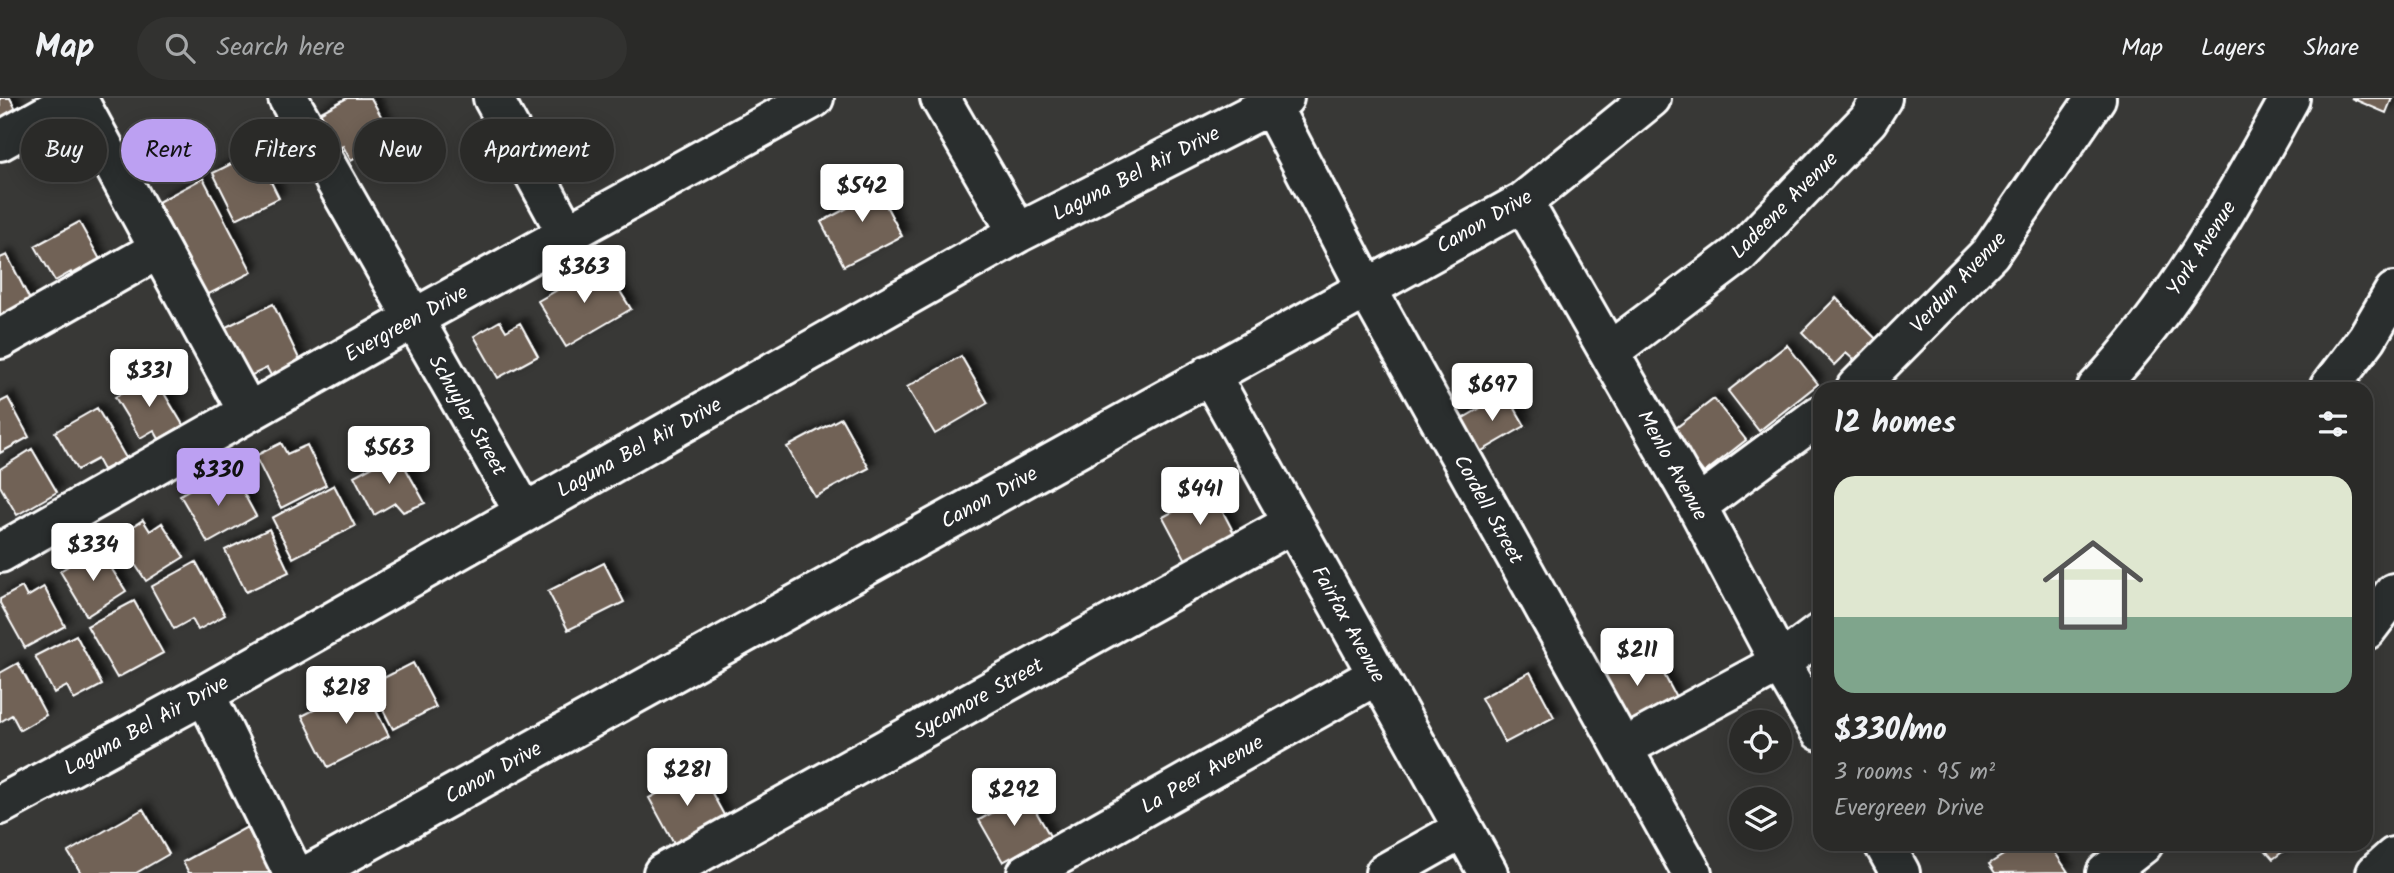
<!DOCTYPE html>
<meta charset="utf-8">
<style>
:root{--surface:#2a2a28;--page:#323230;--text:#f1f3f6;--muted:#a5a7a8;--line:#464645;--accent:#bca0f2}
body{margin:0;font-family:Kalam,sans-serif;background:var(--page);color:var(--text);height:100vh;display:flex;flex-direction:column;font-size:26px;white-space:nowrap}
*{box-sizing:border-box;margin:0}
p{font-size:23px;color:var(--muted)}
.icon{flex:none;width:38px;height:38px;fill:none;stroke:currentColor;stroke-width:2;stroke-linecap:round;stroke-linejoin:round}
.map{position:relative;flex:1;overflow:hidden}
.side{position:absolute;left:1813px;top:284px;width:560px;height:469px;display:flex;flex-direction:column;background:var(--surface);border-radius:21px;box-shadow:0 4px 18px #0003,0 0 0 2px var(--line)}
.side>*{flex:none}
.hud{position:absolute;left:21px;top:21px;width:665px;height:63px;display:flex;gap:14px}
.controls{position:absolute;left:1729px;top:612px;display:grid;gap:14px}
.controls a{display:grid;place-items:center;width:63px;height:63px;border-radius:50%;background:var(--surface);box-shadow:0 4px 18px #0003,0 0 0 2px var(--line);font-size:35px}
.price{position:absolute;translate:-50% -60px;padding:0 16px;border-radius:7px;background:#fff;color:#222;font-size:23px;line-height:46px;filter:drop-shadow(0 2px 4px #0008)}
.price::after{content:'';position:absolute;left:50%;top:42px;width:21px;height:16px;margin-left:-10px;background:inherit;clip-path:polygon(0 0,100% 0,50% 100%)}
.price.current{background:var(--accent);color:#111}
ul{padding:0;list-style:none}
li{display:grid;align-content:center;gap:14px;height:371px;padding:0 21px}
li+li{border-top:2px solid var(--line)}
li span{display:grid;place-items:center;height:217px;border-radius:21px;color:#555}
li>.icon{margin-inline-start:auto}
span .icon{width:126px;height:126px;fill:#fffc;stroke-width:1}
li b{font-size:30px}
h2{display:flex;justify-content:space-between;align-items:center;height:84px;padding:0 21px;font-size:30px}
.pill{padding:0 24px;border-radius:32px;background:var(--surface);box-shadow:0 4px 18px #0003,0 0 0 2px var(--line);font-size:24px;line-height:63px}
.pill.current{background:var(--accent);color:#111}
header{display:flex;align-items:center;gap:42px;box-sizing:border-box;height:98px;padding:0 35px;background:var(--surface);border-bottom:2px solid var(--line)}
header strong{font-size:33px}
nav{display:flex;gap:38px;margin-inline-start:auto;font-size:24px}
.search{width:490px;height:63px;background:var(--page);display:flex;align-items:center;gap:18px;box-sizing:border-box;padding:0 24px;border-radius:38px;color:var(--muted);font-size:26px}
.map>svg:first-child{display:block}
.building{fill:#716257;stroke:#fff;stroke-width:2;filter:url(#shadow)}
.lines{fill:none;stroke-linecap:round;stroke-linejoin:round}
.street-casing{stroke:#fff;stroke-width:44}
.street{stroke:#2a2d2e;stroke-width:38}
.labels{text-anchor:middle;stroke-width:7;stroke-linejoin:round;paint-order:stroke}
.street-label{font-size:21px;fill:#fff;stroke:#2a2d2e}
</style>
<header>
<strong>Map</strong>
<div class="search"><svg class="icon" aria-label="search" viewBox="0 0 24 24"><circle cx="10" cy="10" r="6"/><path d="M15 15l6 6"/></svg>Search here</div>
<nav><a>Map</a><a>Layers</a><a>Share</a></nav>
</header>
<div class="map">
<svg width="2394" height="775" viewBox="0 0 2394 775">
<defs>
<filter id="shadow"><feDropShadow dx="6" dy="-6" stdDeviation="3.5" flood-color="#0009"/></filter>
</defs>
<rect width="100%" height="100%" fill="#383836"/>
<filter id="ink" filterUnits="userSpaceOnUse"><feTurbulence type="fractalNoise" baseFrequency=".0143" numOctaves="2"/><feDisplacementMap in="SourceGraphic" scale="14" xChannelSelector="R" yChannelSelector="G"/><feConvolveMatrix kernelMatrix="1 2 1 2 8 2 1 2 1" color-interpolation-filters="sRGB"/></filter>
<g filter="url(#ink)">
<path class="building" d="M0 0H10L19 17 0 27Z
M347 0H371L386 27 376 32 384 45 351 63 343 48 331 54 312 19Z
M2351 0H2392L2386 15Z
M247 58 255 75 264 70 279 100 236 121 213 75Z
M871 79 902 138 844 168 821 124 855 106 848 91Z
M203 80 252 174 207 197 158 104Z
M79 124 107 174 80 189 71 174 55 183 35 148Z
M7 157 32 206 0 232V160Z
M603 166 631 211 566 249 538 203Z
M1836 200 1878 243 1856 264 1846 255 1834 267 1802 234Z
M273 206 302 267 273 281 267 270 250 278 226 229Z
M500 223 506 233 520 225 538 258 498 280 474 238Z
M1787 247 1818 286 1759 333 1728 293Z
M961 258 988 305 935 336 907 289Z
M153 277 183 327 159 341 154 332 140 340 115 299Z
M1506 295 1525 328 1478 355 1460 322Z
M8 300 29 339 0 355V304Z
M1714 301 1746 342 1704 375 1672 333Z
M97 310 126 360 103 372 97 361 77 372 55 334Z
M841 320 869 370 815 399 787 349Z
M281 345 287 356 307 347 326 387 281 410 255 358Z
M32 351 57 394 17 417 0 388V371Z
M397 355 425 405 403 414 395 405 374 417 354 378Z
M212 379 219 392 236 381 256 418 208 445 180 397Z
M334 387 355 428 293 460 272 420Z
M1212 393 1236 439 1188 466 1163 419Z
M143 422 150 433 162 425 184 459 146 483 117 439Z
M269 431 289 474 246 494 225 452Z
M88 456 92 462 102 456 126 493 87 518 60 473Z
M196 464 225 517 198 532 192 521 174 531 151 489Z
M604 465 624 504 568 532 548 493Z
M22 489 27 499 44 489 65 528 25 550 0 505V501Z
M134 503 163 555 117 580 87 528Z
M76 537 102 587 74 602 67 588 54 595 35 558Z
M1651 552 1676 599 1623 627 1598 581Z
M18 565 46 617 20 632 12 617 0 624V575Z
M413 565 436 609 393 631 370 587Z
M1530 574 1554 619 1505 645 1481 600Z
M363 587 389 638 328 669 302 618Z
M700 673 725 719 674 746 649 700Z
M1026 696 1050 738 1003 764 979 722Z
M143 711 169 756 136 775H81L68 754Z
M247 729 271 775H189L183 764Z
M2021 746H2049L2068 774 1995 775 1989 766Z
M2260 746H2293L2273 761Z"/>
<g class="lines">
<g class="street-casing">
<path id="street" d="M77 0 248 314
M288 0 524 414
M493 0 567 136
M940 0 1018 135
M1271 7 1366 189 1692 775
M0 43 77 0
M1523 104 1697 408 1780 565 1820 633
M0 241 159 151
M1609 254 1739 156 1868 22 1882 0
M1210 276 1488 775
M1856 290 1990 155 2096 0
M2097 290C2176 207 2235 100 2290 0
M2329 290 2367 240 2394 194
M1697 408 1820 317
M0 455 413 221 814 0
M2366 532 2394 495
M205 596 293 775
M1623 650 1780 565 1820 535
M0 707 205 596 1018 135 1284 0
M1884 746 1900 775
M311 775 1523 104 1651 0
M663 775 1293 425
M1027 775 1377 577
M1385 775 1463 731
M2106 775 2143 746
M2376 775 2394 759"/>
</g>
<use href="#street" class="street"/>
</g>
</g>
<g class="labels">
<g class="street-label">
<text transform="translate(1136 75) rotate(-27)" y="7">Laguna Bel Air Drive</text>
<text transform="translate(1784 107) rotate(-45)" y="7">Ladeene Avenue</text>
<text transform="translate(1484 123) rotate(-30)" y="7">Canon Drive</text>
<text transform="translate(2201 150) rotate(-57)" y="7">York Avenue</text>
<text transform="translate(1958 184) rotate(-47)" y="7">Verdun Avenue</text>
<text transform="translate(406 225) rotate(-29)" y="7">Evergreen Drive</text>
<text transform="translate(468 317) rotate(60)" y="7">Schuyler Street</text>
<text transform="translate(639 349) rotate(-29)" y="7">Laguna Bel Air Drive</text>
<text transform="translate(1673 367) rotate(61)" y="7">Menlo Avenue</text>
<text transform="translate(989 399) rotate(-29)" y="7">Canon Drive</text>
<text transform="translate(1489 411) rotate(61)" y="7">Cordell Street</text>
<text transform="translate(1349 526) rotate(61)" y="7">Fairfax Avenue</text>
<text transform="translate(978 600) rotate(-29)" y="7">Sycamore Street</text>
<text transform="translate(146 627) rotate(-29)" y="7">Laguna Bel Air Drive</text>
<text transform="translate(493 674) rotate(-29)" y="7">Canon Drive</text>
<text transform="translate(1202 676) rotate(-30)" y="7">La Peer Avenue</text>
</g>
</g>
</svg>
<div class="controls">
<a><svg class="icon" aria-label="locate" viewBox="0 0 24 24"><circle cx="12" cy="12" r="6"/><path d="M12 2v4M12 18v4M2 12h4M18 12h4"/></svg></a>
<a><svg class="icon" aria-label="layers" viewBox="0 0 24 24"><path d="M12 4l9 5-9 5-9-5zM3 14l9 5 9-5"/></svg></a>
</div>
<b class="price" style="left:862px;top:126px">$542</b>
<b class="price" style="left:584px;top:207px">$363</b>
<b class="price" style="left:149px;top:311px">$331</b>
<b class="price" style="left:1492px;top:325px">$697</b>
<b class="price" style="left:389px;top:388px">$563</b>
<b class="price current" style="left:218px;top:410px">$330</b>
<b class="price" style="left:1200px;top:429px">$441</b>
<b class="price" style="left:93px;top:485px">$334</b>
<b class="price" style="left:1637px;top:590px">$211</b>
<b class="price" style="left:346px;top:628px">$218</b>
<b class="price" style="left:687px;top:710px">$281</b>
<b class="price" style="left:1014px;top:730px">$292</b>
<div class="hud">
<a class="pill">Buy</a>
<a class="pill current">Rent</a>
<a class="pill">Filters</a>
<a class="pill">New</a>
<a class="pill">Apartment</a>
</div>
<section class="side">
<h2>12 homes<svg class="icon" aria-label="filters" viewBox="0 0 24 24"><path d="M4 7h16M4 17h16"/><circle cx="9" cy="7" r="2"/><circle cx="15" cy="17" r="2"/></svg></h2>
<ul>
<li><span style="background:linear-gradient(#dfe7d0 65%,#7fa58c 0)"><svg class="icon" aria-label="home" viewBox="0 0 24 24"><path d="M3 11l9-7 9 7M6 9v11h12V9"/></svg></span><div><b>$330/mo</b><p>3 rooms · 95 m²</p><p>Evergreen Drive</p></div></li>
</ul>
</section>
</div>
